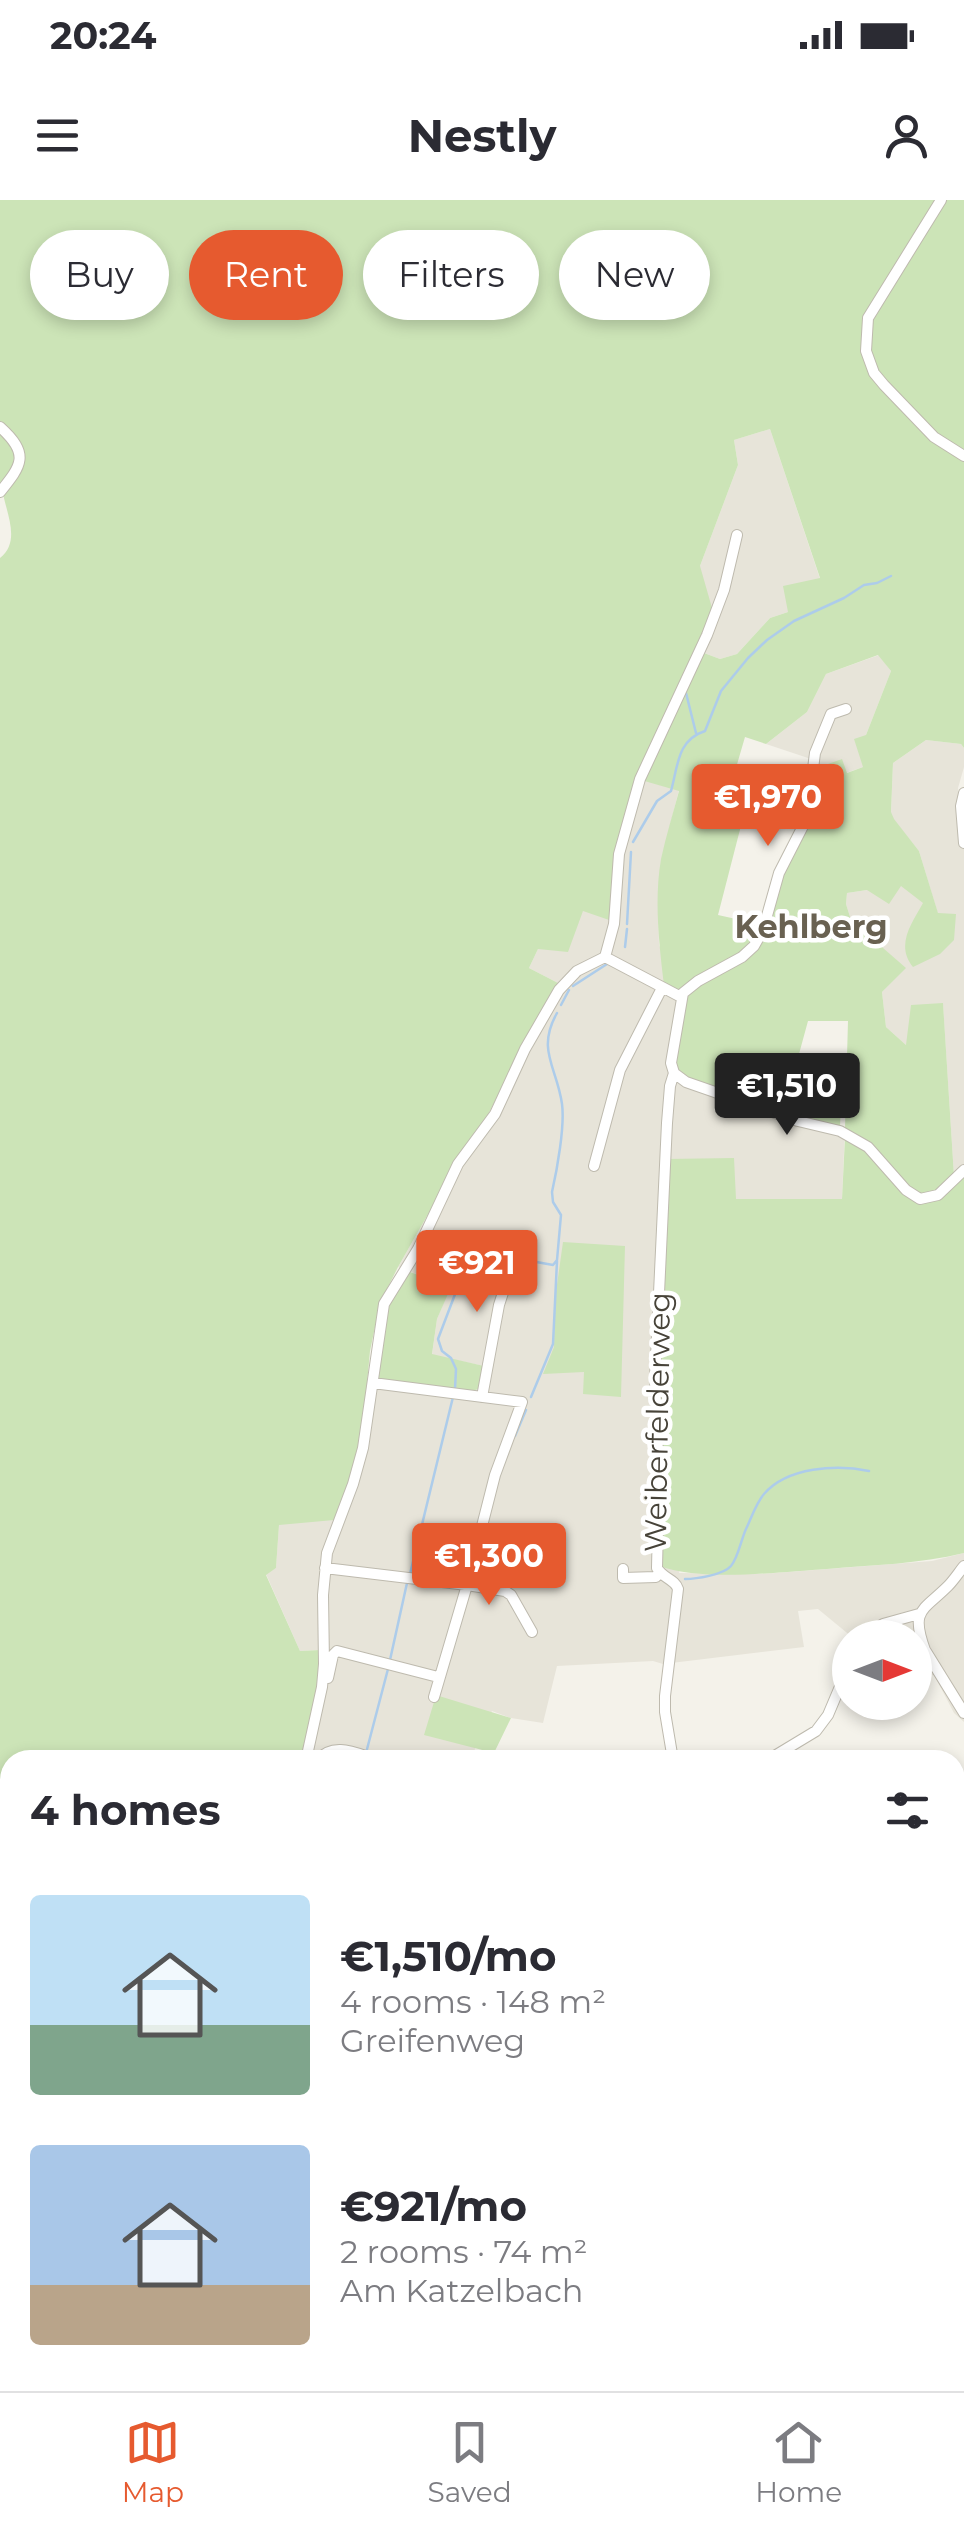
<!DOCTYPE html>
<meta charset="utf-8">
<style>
:root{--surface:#fff;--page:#f7f7f7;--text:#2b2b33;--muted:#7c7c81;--line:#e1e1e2;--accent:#e65a2f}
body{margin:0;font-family:Montserrat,sans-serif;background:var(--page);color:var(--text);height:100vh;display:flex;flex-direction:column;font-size:38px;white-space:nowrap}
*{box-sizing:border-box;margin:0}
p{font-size:32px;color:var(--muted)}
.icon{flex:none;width:55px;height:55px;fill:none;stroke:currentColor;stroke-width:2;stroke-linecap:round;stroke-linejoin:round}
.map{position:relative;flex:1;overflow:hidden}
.details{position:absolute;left:0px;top:1550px;width:965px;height:642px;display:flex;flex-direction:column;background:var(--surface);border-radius:30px 30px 0 0;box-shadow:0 5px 15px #0003}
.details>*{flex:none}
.top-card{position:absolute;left:30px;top:30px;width:905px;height:90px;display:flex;gap:20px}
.needle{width:65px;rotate:90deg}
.controls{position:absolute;left:832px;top:1420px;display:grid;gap:20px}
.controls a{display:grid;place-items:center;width:100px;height:100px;border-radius:50%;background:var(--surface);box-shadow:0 5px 15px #0003;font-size:50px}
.price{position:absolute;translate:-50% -85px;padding:0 22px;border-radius:10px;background:var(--accent);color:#fff;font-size:32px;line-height:65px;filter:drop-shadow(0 2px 5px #0008)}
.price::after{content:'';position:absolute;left:50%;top:60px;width:30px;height:22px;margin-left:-15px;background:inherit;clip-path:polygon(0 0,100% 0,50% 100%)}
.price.on{background:#222;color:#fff}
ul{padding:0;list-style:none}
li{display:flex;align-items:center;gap:30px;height:250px;padding:0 30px}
li span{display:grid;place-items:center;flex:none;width:280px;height:200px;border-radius:10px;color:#555}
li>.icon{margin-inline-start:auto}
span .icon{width:120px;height:120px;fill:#fffc;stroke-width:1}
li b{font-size:42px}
h2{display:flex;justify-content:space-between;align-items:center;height:120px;padding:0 30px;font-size:42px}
.chip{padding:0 35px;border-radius:45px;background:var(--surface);box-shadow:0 5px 15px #0003;font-size:35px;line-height:90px}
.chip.on{background:var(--accent);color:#fff}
.status{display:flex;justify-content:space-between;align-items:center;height:70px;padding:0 50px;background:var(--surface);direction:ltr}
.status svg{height:28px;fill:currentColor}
header{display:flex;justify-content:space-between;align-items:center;height:130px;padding:0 30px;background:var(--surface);font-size:45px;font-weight:700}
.tabs{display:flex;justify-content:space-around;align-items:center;height:140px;border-top:2px solid var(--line);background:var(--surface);font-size:28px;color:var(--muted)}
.tabs a{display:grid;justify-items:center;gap:5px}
.tabs .on{color:var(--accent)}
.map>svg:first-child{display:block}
.residential{fill:#e7e4d9}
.green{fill:#cce4b7;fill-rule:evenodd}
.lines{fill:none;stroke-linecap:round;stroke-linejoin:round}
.stream{stroke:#adccea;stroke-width:2.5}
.minor-casing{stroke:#bebaae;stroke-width:12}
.minor{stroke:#fff;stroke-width:10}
.labels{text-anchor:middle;stroke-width:9;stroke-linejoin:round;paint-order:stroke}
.street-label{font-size:30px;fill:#474339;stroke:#fff}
.neighbourhood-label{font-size:32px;font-weight:bold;fill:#696151;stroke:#fff}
</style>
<div class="status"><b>20:24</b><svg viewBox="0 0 49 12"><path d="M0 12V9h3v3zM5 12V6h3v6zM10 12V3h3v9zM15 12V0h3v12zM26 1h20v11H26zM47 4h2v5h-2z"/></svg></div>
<header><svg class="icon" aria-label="menu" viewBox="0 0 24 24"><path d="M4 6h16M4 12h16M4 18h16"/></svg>Nestly<svg class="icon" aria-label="person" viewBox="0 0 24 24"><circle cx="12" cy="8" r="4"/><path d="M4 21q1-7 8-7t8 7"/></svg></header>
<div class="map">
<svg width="964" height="2191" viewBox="0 0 964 2191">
<rect width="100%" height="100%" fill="#f4f2ea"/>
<path class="residential" d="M770 229 820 379 788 412 770 418 737 454 720 459 704 453 700 366 738 265 734 240Z
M879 455 891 471 866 535 863 567 846 573 841 559 824 583 813 580 811 559 766 544 807 512 826 474Z
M926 540 961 544 964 548V567L958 588 964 631V966L954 976 943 804 907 846 886 827 882 792 905 768 851 720 846 704 847 693 901 685 938 714 919 651 893 619 891 613 893 563Z
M640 579 679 590 661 661 658 704 659 745 684 796 674 864 845 928 842 999H735L679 1373 761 1374 932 1361 964 1353V1522L954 1513 934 1475 915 1478V1438L852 1437 818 1409 798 1411 804 1447 663 1464 653 1461 557 1466 543 1523 511 1518 492 1511 470 1560H303L319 1450 300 1451 266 1374 276 1368 279 1324 334 1319 363 1227 368 1177 473 1191 484 1166 432 1155 437 1119 450 1087 398 1067 558 783 529 768 538 749 583 711 614 689Z
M964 1987V2191H902L901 2183 955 2182V2022Z"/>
<path class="green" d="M0 0H964V548L961 544 926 540 893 563 891 612 894 619 919 651 938 713 956 714 954 740 940 754 913 767C895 745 912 723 923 703L901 686 889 704 867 690 847 693 846 704 851 720 906 768 882 792 886 827 906 845 911 805 943 803 954 976 935 993 925 996C903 985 900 974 884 957 873 946 859 937 845 928L848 821H808L796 865 812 875 842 873 840 928 796 916 684 877 677 872 674 864 684 796 760 742 771 722 779 681 806 628 813 580 824 582 828 564 842 559 847 573 863 567 854 539 866 535 891 471 878 455 826 474 807 512 766 544 745 537 724 609 744 614 718 715 763 725C744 758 711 773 679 793L664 785C659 744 654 700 661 659 666 636 673 613 679 591L641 580 619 654 612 721 583 711 568 752 538 749 529 768 558 783 540 814 483 924 452 972 398 1067 380 1103 370 1151 363 1227 351 1278 334 1320 279 1325 276 1368 266 1375 300 1451 320 1450 319 1483 303 1560H10V2182H247L254 2191H0V358C20 342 8 317 3 294L20 273 18 266 0 288ZM770 229 820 378 783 386 788 412 770 418 737 454 720 459 704 453 716 422 700 366 738 265 734 240Z
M845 937 867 950 916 1002C939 1004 949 989 964 974V1353C919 1364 873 1365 827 1369 778 1372 705 1382 659 1366L658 1224 666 959 734 958 736 999H842Z
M563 1042 625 1046 621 1197 583 1194 584 1172 543 1174 554 1147 555 1099Z
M402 1069 451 1087 437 1119 432 1154 484 1166 480 1188 473 1191 376 1178 385 1115Z
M439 1496 511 1518 494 1553 424 1535 434 1502Z"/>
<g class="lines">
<path class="stream" d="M686 493 696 533
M633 642 657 601 671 591C678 566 677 540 705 531L721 491 748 458 767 440 794 421 844 398 864 385 877 383 891 376
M627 724 631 652
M625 747 627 729
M573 786 607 764
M561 805 569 790
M520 1059 553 1065 557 1060 561 1015 553 1002 552 992C557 970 565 926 562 904 557 867 536 850 557 813
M455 1189 456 1169 451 1158 442 1151 438 1139 457 1089 456 1079 466 1058 505 1071
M531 1197 553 1144 557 1061
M515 1236 526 1210
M410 1374 453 1197
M685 1379C696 1379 723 1375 731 1366 738 1358 741 1340 746 1329 751 1319 756 1303 764 1294 787 1267 837 1264 869 1271
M390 1460 407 1383
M366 1553 388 1469
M467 1560 470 1554
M311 2191 313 2182"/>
<g class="minor-casing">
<path id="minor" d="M941 0 868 118 866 151 874 173 884 185 934 237 964 256
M0 227C30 254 22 265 0 292
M846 509 831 514 815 553 808 608 803 626 779 673 763 730 754 746 742 757 698 781 683 793 671 863 674 873 686 882 798 921 840 931 868 947 906 990 920 999 938 995 964 970
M964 593 961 606 964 643
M605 757 681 797
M594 966 620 870 662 788
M482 1197 499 1105 518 1046
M964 1366C959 1372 954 1380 948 1386 923 1411 910 1409 925 1450L964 1513
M325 1368 467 1385 495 1275 522 1202 373 1183
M623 1369V1378L656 1377 659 1372
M866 1438 883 1424 919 1414
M328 1478 333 1455 337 1451 438 1477
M434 1497 467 1385 505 1391 511 1395 532 1432
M306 1560 322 1487 324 1464 323 1395 327 1353 353 1284 363 1248 384 1104 418 1049 458 964 495 914 525 849 559 790 577 771 605 757 614 724 619 654 640 579 707 435 724 390 737 335
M318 1560C334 1541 357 1554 378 1560
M673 1560 665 1512V1496L678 1389C675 1379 662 1378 657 1368L659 1282 655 1178 667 923 670 886 674 873
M768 1560 816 1531 828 1515 850 1463
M955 1618 964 1616
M955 1792 964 1816
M245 2191 247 2182
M689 2191 690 2182
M960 2191 964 2189"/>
</g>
<use href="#minor" class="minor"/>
</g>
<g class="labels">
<g class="street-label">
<text transform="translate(658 1222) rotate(-89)" y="10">Weiberfelderweg</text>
</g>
<g class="neighbourhood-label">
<text x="811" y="738">Kehlberg</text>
</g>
</g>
</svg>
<div class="controls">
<a><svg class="needle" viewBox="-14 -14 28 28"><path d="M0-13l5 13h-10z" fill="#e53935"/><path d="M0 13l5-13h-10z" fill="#7c7c81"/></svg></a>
</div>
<b class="price" style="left:768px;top:649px">€1,970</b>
<b class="price on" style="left:787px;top:938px">€1,510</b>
<b class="price" style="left:477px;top:1115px">€921</b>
<b class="price" style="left:489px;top:1408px">€1,300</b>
<div class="top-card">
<a class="chip">Buy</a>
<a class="chip on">Rent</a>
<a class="chip">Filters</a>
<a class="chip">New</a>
</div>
<section class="details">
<h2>4 homes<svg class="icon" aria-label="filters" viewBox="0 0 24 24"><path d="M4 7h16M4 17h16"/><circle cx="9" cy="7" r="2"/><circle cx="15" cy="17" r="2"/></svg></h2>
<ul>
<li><span style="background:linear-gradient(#bfe0f5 65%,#7fa58c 0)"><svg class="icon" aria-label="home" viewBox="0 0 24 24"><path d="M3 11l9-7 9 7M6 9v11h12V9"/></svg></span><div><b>€1,510/mo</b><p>4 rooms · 148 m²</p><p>Greifenweg</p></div></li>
<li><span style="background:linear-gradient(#a9c7e8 70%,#b9a48a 0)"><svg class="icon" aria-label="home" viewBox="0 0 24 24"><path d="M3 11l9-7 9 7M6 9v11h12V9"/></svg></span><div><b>€921/mo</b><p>2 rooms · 74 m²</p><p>Am Katzelbach</p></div></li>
</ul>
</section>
</div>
<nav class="tabs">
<a class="on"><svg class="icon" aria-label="map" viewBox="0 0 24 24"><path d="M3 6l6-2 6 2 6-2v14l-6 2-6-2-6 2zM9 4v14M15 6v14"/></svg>Map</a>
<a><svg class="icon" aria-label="saved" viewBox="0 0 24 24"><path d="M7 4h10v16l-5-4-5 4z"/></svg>Saved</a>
<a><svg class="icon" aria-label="home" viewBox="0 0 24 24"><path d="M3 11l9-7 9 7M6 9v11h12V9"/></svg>Home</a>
</nav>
